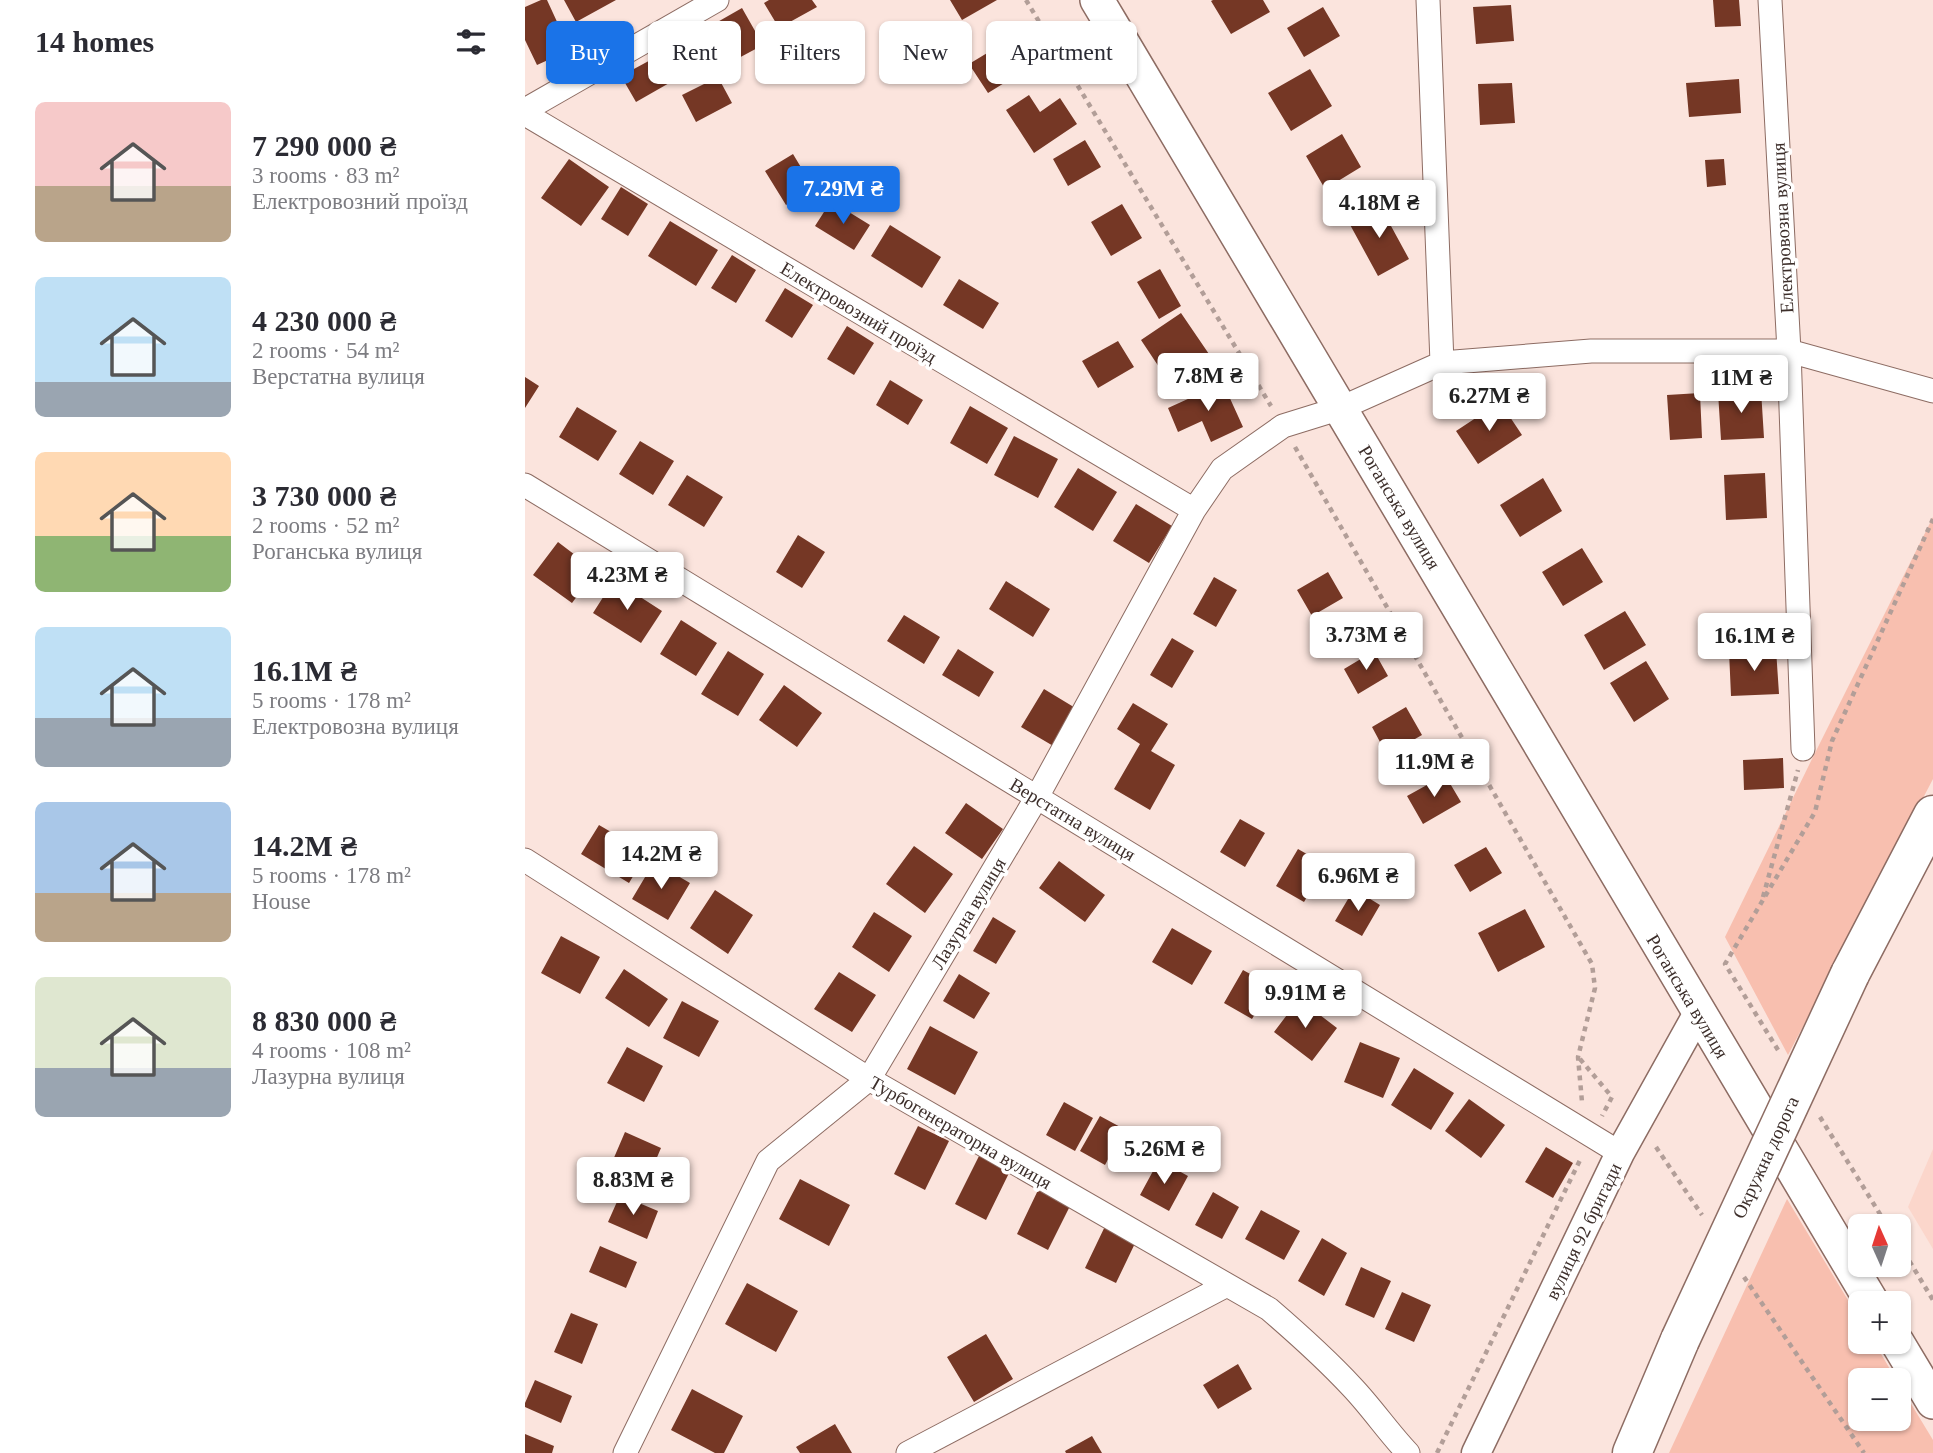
<!DOCTYPE html>
<meta charset="utf-8">
<style>
:root{--surface:#fff;--page:#f2f2f3;--text:#2b2b33;--muted:#7c7c81;--accent:#1a73e8}
body{margin:0;font-family:Georgia,serif;background:var(--page);color:var(--text);height:100vh;display:flex;flex-direction:column;font-size:26px;white-space:nowrap}
*{box-sizing:border-box;margin:0}
p{font-size:23px;color:var(--muted)}
.icon{flex:none;width:38px;height:38px;fill:none;stroke:currentColor;stroke-width:2;stroke-linecap:round;stroke-linejoin:round}
.map{position:relative;flex:1;overflow:hidden}
.details{display:flex;flex-direction:column;background:var(--surface);width:525px}
.details>*{flex:none}
.banner{position:absolute;left:21px;top:21px;width:665px;height:63px;display:flex;gap:14px}
.needle{width:46px;rotate:357deg}
.tools{position:absolute;left:1323px;top:1214px;display:grid;gap:14px}
.tools a{display:grid;place-items:center;width:63px;height:63px;border-radius:10px;background:var(--surface);box-shadow:0 2px 5px #0004;font-size:35px}
.price{position:absolute;translate:-50% -60px;padding:0 16px;border-radius:7px;background:#fff;color:#222;font-size:23px;line-height:46px;filter:drop-shadow(0 2px 4px #0008)}
.price::after{content:'';position:absolute;left:50%;top:42px;width:21px;height:16px;margin-left:-10px;background:inherit;clip-path:polygon(0 0,100% 0,50% 100%)}
.price.current{background:var(--accent);color:#fff}
ul{padding:0;list-style:none}
li{display:flex;align-items:center;gap:21px;height:175px;padding:0 35px}
li span{display:grid;place-items:center;flex:none;width:196px;height:140px;border-radius:10px;color:#555}
li>.icon{margin-inline-start:auto}
span .icon{width:84px;height:84px;fill:#fffc;stroke-width:1}
li b{font-size:30px}
h2{display:flex;justify-content:space-between;align-items:center;height:84px;padding:0 35px;font-size:30px}
.tag{padding:0 24px;border-radius:10px;background:var(--surface);box-shadow:0 2px 5px #0004;font-size:24px;line-height:63px}
.tag.current{background:var(--accent);color:#fff}
main{display:flex;flex:1;min-height:0}
.map>svg:first-child{display:block}
.built{fill:#fbd6cb}
.green{fill:#f8bfaf}
.building{fill:#753725}
.lines{fill:none;stroke-linecap:round;stroke-linejoin:round}
.minor-casing{stroke:#8d6c63;stroke-width:25}
.tertiary-casing{stroke:#8d6c63;stroke-width:31}
.secondary-casing{stroke:#8d6c63;stroke-width:36}
.trunk-casing{stroke:#8d6c63;stroke-width:41}
.path{stroke:#b29e98;stroke-width:4.5;stroke-dasharray:5 5;stroke-linecap:butt}
.minor{stroke:#fff;stroke-width:23}
.tertiary{stroke:#fff;stroke-width:28}
.secondary{stroke:#fff;stroke-width:33}
.trunk{stroke:#fff;stroke-width:38}
.trunk-bridge-casing{stroke:#8d6c63;stroke-width:41;stroke-linecap:butt}
.trunk-bridge{stroke:#fff;stroke-width:38}
.labels{text-anchor:middle;stroke-width:7;stroke-linejoin:round;paint-order:stroke}
.street-label{font-size:19px;fill:#3d2f2b;stroke:#fff}
</style>
<main>
<section class="details">
<h2>14 homes<svg class="icon" aria-label="filters" viewBox="0 0 24 24"><path d="M4 7h16M4 17h16"/><circle cx="9" cy="7" r="2"/><circle cx="15" cy="17" r="2"/></svg></h2>
<ul>
<li><span style="background:linear-gradient(#f6c9c9 60%,#b9a48a 0)"><svg class="icon" aria-label="home" viewBox="0 0 24 24"><path d="M3 11l9-7 9 7M6 9v11h12V9"/></svg></span><div><b>7 290 000 ₴</b><p>3 rooms · 83 m²</p><p>Електровозний проїзд</p></div></li>
<li><span style="background:linear-gradient(#bfe0f5 75%,#9aa5b1 0)"><svg class="icon" aria-label="home" viewBox="0 0 24 24"><path d="M3 11l9-7 9 7M6 9v11h12V9"/></svg></span><div><b>4 230 000 ₴</b><p>2 rooms · 54 m²</p><p>Верстатна вулиця</p></div></li>
<li><span style="background:linear-gradient(#ffd9b3 60%,#8fb573 0)"><svg class="icon" aria-label="home" viewBox="0 0 24 24"><path d="M3 11l9-7 9 7M6 9v11h12V9"/></svg></span><div><b>3 730 000 ₴</b><p>2 rooms · 52 m²</p><p>Роганська вулиця</p></div></li>
<li><span style="background:linear-gradient(#bfe0f5 65%,#9aa5b1 0)"><svg class="icon" aria-label="home" viewBox="0 0 24 24"><path d="M3 11l9-7 9 7M6 9v11h12V9"/></svg></span><div><b>16.1M ₴</b><p>5 rooms · 178 m²</p><p>Електровозна вулиця</p></div></li>
<li><span style="background:linear-gradient(#a9c7e8 65%,#b9a48a 0)"><svg class="icon" aria-label="home" viewBox="0 0 24 24"><path d="M3 11l9-7 9 7M6 9v11h12V9"/></svg></span><div><b>14.2M ₴</b><p>5 rooms · 178 m²</p><p>House</p></div></li>
<li><span style="background:linear-gradient(#dfe7d0 65%,#9aa5b1 0)"><svg class="icon" aria-label="home" viewBox="0 0 24 24"><path d="M3 11l9-7 9 7M6 9v11h12V9"/></svg></span><div><b>8 830 000 ₴</b><p>4 rooms · 108 m²</p><p>Лазурна вулиця</p></div></li>
</ul>
</section>
<div class="map">
<svg width="1408" height="1453" viewBox="0 0 1408 1453">
<rect width="100%" height="100%" fill="#fbe4dd"/>
<path class="built" d="M1408 1149V1249L1383 1207Z"/>
<path class="green" d="M1408 517V779L1263 1055 1200 937 1286 761Z
M1262 1199 1335 1320V1342H1349L1372 1381H1335V1419H1374V1384L1408 1440V1453H1144Z"/>
<path class="building" d="M16 0H22L45 50 12 65 0 40V7Z
M39 0H91L51 22Z
M244 0H287L292 7 254 28 239 3Z
M425 0H472L437 20Z
M688 0H738L745 12 706 34 686 1Z
M1188 0H1214L1216 26 1190 27Z
M986 5 989 41 951 44 948 7Z
M798 7 815 36 779 57 762 28Z
M217 8 238 45 210 60 189 24Z
M492 35 510 64 463 93 444 64Z
M131 57 146 82 111 102 96 76Z
M785 69 807 106 766 131 743 93Z
M193 77 207 103 171 122 157 95Z
M1214 79 1216 113 1164 117 1161 83Z
M987 83 990 123 955 125 953 84Z
M504 95 515 112 535 98 552 124 509 153 481 110Z
M817 134 836 167 800 189 781 156Z
M560 140 576 167 543 186 528 159Z
M268 154 289 189 261 205 240 171Z
M44 159 84 187 56 226 16 198Z
M1199 159 1201 185 1182 187 1180 160Z
M96 187 123 204 103 236 76 219Z
M306 201 345 225 329 250 290 226Z
M597 204 617 238 586 256 566 222Z
M854 204 884 259 853 276 823 221Z
M145 221 193 250 171 286 123 256Z
M365 225 416 257 397 288 346 256Z
M207 255 231 270 211 303 186 288Z
M635 269 656 306 634 319 612 282Z
M434 279 474 303 458 329 418 305Z
M260 288 288 305 267 338 240 321Z
M656 313 686 357 646 385 616 340Z
M322 326 349 343 329 375 302 359Z
M593 341 609 367 573 388 557 361Z
M0 377 14 386 0 408Z
M365 380 398 400 383 425 351 405Z
M698 383 718 427 686 442 677 421 653 432 643 408Z
M1236 390 1239 438 1196 440 1193 392Z
M1175 393 1177 438 1145 440 1142 395Z
M975 402 997 435 953 464 931 431Z
M445 406 483 428 462 464 425 443Z
M52 407 92 431 73 461 34 437Z
M489 436 533 459 513 498 469 475Z
M115 441 149 461 128 495 94 474Z
M553 468 592 492 568 531 529 507Z
M1240 473 1242 518 1201 520 1199 475Z
M162 475 198 497 179 527 143 505Z
M1018 478 1037 511 995 537 975 505Z
M611 504 647 526 624 563 588 541Z
M273 535 300 552 277 588 251 572Z
M33 542 71 571 47 603 8 575Z
M1057 548 1078 582 1038 606 1017 572Z
M803 572 818 598 787 616 772 590Z
M689 577 712 590 691 627 668 614Z
M89 580 137 611 116 643 68 613Z
M481 581 525 609 508 637 464 609Z
M1100 611 1121 645 1079 670 1059 635Z
M379 615 415 637 399 664 362 641Z
M156 620 192 643 171 676 135 654Z
M647 638 669 651 647 688 625 675Z
M433 649 469 672 454 697 417 675Z
M1251 649 1254 694 1206 696 1204 651Z
M203 651 239 674 213 716 176 694Z
M849 651 863 676 833 694 819 669Z
M1121 661 1144 699 1109 722 1085 683Z
M259 685 297 713 272 747 234 720Z
M519 689 552 709 530 747 496 727Z
M608 703 643 724 626 751 650 765 625 810 589 789 615 744 592 729Z
M881 707 897 735 862 755 847 727Z
M1258 758 1259 788 1219 790 1218 760Z
M920 775 936 802 898 824 882 796Z
M441 803 478 829 457 859 420 833Z
M715 819 740 833 720 867 695 852Z
M74 825 122 853 104 883 56 854Z
M389 846 428 874 400 913 361 884Z
M961 847 977 873 945 892 929 865Z
M773 849 801 865 779 902 751 886Z
M534 861 580 895 560 922 514 888Z
M129 862 165 883 143 920 107 899Z
M829 889 855 905 837 936 810 921Z
M190 890 228 915 203 954 165 928Z
M1000 909 1020 947 973 972 953 933Z
M349 912 387 936 364 972 327 947Z
M468 917 491 931 471 964 448 951Z
M647 928 687 951 667 985 627 962Z
M36 936 75 957 55 994 16 973Z
M99 969 143 999 124 1027 80 998Z
M718 970 747 986 727 1019 699 1003Z
M314 972 351 995 327 1032 289 1009Z
M434 974 465 993 449 1019 418 1001Z
M774 999 812 1028 787 1061 749 1032Z
M157 1001 194 1021 174 1057 138 1038Z
M405 1026 453 1052 430 1095 382 1069Z
M835 1042 875 1058 858 1098 819 1082Z
M102 1047 138 1066 119 1102 82 1083Z
M889 1068 929 1093 906 1130 866 1105Z
M944 1099 980 1125 956 1158 920 1131Z
M539 1102 568 1118 550 1151 521 1135Z
M575 1116 599 1129 580 1165 555 1151Z
M393 1126 424 1141 400 1190 369 1174Z
M100 1132 136 1148 124 1176 88 1160Z
M1021 1147 1048 1163 1028 1198 1000 1182Z
M454 1156 485 1171 461 1220 430 1204Z
M634 1160 663 1176 644 1211 615 1195Z
M275 1179 325 1205 304 1246 254 1219Z
M515 1186 547 1202 523 1250 492 1234Z
M688 1192 714 1207 697 1239 670 1225Z
M95 1195 133 1211 122 1239 83 1222Z
M736 1210 775 1231 759 1260 720 1239Z
M583 1220 614 1235 591 1283 560 1268Z
M797 1238 822 1253 799 1296 773 1281Z
M75 1246 112 1262 101 1288 64 1272Z
M836 1267 866 1281 849 1318 820 1305Z
M222 1283 273 1311 251 1352 200 1324Z
M877 1292 906 1305 889 1342 860 1329Z
M46 1313 73 1324 57 1364 29 1352Z
M461 1334 488 1379 449 1402 422 1357Z
M713 1364 727 1389 693 1409 678 1385Z
M10 1380 47 1396 36 1423 0 1407V1403Z
M167 1389 218 1416 199 1453H190L146 1430Z
M310 1424 327 1453H275L271 1447Z
M0 1434 29 1446 27 1453H0Z
M567 1436 577 1453H541L540 1451Z"/>
<g class="lines">
<g class="minor-casing">
<path id="minor" d="M903 0 917 363
M1245 0 1264 351 1278 749
M0 110 192 0
M0 114 669 510
M0 485 1095 1153
M0 860 344 1079 744 1309C773 1334 801 1359 827 1387 847 1408 863 1432 883 1453
M100 1453 243 1161 344 1079 512 797 669 510 697 469 758 426 816 408 917 363 1066 351H1264L1408 391
M383 1453 702 1285"/>
</g>
<g class="tertiary-casing">
<path id="tertiary" d="M951 1453 1095 1153 1173 1013"/>
</g>
<g class="secondary-casing">
<path id="secondary" d="M572 0C832 434 1087 871 1348 1304
M1372 1342 1408 1402"/>
</g>
<g class="trunk-casing">
<path id="trunk" d="M1325 974 1408 815
M1107 1453 1155 1340"/>
</g>
<path class="path" d="M501 0 746 406
M770 447 1067 964 1070 988 1053 1057 1057 1102
M1238 897 1273 770
M1253 1050 1200 964 1290 812 1307 741 1408 519
M1055 1059 1087 1097 1077 1116
M1295 1117 1363 1227
M1131 1147 1177 1215
M1374 1244 1408 1300
M1219 1277 1339 1453
M912 1453 1056 1158"/>
<use href="#minor" class="minor"/>
<use href="#tertiary" class="tertiary"/>
<use href="#secondary" class="secondary"/>
<use href="#trunk" class="trunk"/>
<g class="trunk-bridge-casing">
<path id="trunk-bridge" d="M1155 1340 1325 974"/>
</g>
<use href="#trunk-bridge" class="trunk-bridge"/>
</g>
<g class="labels">
<g class="street-label">
<text transform="translate(1257 228) rotate(-93)" y="7">Електровозна вулиця</text>
<text transform="translate(334 312) rotate(31)" y="7">Електровозний проїзд</text>
<text transform="translate(875 507) rotate(59)" y="7">Роганська вулиця</text>
<text transform="translate(548 819) rotate(31)" y="7">Верстатна вулиця</text>
<text transform="translate(443 913) rotate(-59)" y="7">Лазурна вулиця</text>
<text transform="translate(1163 996) rotate(59)" y="7">Роганська вулиця</text>
<text transform="translate(436 1132) rotate(30)" y="7">Турбогенераторна вулиця</text>
<text transform="translate(1240 1157) rotate(-65)" y="7">Окружна дорога</text>
<text transform="translate(1058 1231) rotate(-64)" y="7">вулиця 92 бригади</text>
</g>
</g>
</svg>
<div class="tools">
<a><svg class="needle" viewBox="-14 -14 28 28"><path d="M0-13l5 13h-10z" fill="#e53935"/><path d="M0 13l5-13h-10z" fill="#7c7c81"/></svg></a>
<a>+</a>
<a>−</a>
</div>
<b class="price current" style="left:318px;top:226px">7.29M ₴</b>
<b class="price" style="left:854px;top:240px">4.18M ₴</b>
<b class="price" style="left:683px;top:413px">7.8M ₴</b>
<b class="price" style="left:1216px;top:415px">11M ₴</b>
<b class="price" style="left:964px;top:433px">6.27M ₴</b>
<b class="price" style="left:102px;top:612px">4.23M ₴</b>
<b class="price" style="left:841px;top:672px">3.73M ₴</b>
<b class="price" style="left:1229px;top:673px">16.1M ₴</b>
<b class="price" style="left:909px;top:799px">11.9M ₴</b>
<b class="price" style="left:136px;top:891px">14.2M ₴</b>
<b class="price" style="left:833px;top:913px">6.96M ₴</b>
<b class="price" style="left:780px;top:1030px">9.91M ₴</b>
<b class="price" style="left:639px;top:1186px">5.26M ₴</b>
<b class="price" style="left:108px;top:1217px">8.83M ₴</b>
<div class="banner">
<a class="tag current">Buy</a>
<a class="tag">Rent</a>
<a class="tag">Filters</a>
<a class="tag">New</a>
<a class="tag">Apartment</a>
</div>
</div>
</main>
